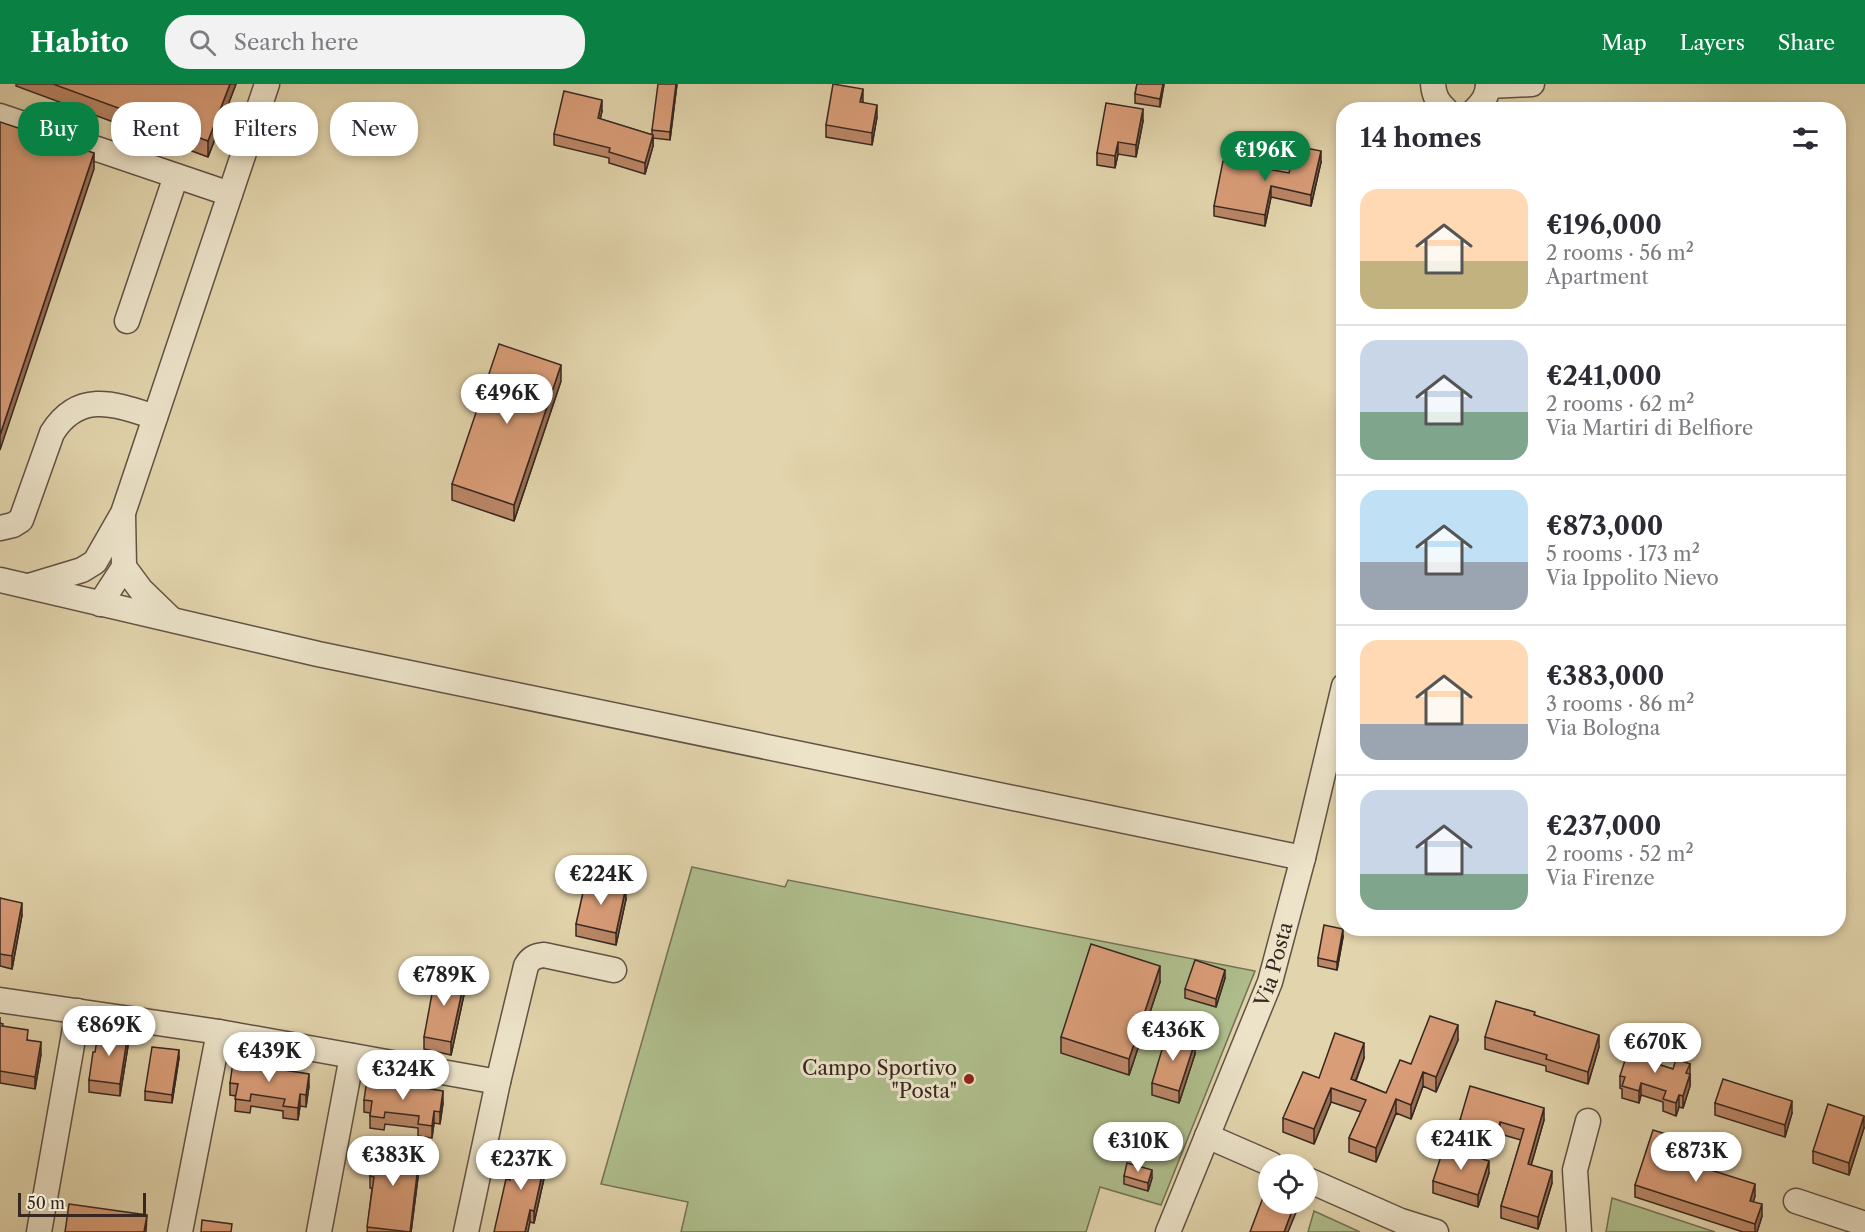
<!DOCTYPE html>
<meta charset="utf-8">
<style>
:root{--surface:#fff;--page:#f2f2f3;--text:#2b2b33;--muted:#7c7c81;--line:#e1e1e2;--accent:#0b8043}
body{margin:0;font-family:"Libre Caslon Text",serif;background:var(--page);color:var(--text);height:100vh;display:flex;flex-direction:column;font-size:22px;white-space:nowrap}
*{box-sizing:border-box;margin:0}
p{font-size:20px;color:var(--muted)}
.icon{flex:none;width:33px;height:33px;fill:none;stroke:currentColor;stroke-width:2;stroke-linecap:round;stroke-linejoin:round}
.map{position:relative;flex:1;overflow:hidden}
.side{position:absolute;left:1336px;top:18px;width:510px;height:834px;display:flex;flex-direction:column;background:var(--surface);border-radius:24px;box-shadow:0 3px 9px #0003}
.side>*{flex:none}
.top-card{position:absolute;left:18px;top:18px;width:570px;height:54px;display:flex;gap:12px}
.buttons{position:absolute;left:1258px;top:1070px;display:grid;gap:12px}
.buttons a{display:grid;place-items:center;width:60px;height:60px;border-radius:50%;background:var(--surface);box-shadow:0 3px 9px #0003;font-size:30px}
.scale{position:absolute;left:18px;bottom:15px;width:128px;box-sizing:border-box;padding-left:6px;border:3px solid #372721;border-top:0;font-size:16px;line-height:21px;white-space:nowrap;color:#372721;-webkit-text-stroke:4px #ece3c9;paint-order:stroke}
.price{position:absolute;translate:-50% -51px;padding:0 14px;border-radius:21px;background:#fff;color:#222;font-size:20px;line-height:39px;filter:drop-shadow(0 2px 3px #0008)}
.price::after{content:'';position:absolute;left:50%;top:36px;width:18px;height:14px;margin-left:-9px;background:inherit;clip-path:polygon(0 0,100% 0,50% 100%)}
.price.selected{background:var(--accent);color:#fff}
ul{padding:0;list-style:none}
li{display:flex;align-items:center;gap:18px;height:150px;padding:0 24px}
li+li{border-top:2px solid var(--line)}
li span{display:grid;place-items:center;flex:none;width:168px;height:120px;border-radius:18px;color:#555}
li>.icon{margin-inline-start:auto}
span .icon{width:72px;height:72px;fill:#fffc;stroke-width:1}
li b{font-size:26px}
h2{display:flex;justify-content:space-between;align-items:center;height:72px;padding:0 24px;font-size:26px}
.tag{padding:0 21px;border-radius:24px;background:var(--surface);box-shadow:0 3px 9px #0003;font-size:21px;line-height:54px}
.tag.selected{background:var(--accent);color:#fff}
header{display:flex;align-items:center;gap:36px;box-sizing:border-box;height:84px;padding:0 30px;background:var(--accent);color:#fff}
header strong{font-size:28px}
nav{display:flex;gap:33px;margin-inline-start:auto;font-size:21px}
.search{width:420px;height:54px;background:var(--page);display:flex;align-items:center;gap:15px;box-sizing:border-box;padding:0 21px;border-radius:24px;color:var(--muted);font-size:22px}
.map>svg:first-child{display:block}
.green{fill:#afbd8c;stroke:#737256;stroke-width:1.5}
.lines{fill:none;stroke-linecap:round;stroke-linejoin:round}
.minor-casing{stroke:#625244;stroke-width:27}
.minor{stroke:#ece3c9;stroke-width:24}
.wall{fill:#bb8767;stroke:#372721;stroke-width:1.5}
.shaded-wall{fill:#986e54;stroke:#372721;stroke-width:1.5}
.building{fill:#d99d78;stroke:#372721;stroke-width:1.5}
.poi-dot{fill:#8f2418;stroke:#ece3c9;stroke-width:2}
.labels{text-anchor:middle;stroke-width:6;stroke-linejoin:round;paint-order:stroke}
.street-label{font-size:20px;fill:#372721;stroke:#ece3c9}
.poi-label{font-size:20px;fill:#372721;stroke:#ece3c9;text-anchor:end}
</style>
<header>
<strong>Habito</strong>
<div class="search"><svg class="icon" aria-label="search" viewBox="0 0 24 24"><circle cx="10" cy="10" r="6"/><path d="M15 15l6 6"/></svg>Search here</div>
<nav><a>Map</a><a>Layers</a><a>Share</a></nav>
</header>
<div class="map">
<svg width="1865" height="1148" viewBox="0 0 1865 1148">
<rect width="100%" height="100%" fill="#e2d4ac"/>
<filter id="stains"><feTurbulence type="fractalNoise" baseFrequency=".00333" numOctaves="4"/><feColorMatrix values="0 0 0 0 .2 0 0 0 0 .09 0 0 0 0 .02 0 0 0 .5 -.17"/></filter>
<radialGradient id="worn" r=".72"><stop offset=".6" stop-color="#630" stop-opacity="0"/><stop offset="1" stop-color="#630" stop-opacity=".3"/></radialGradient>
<path class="green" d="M692 783 785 803 788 796 1255 887 1161 1121 1100 1103 1086 1148H681L688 1118 601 1100Z
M1612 1114 1715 1148H1606Z
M1314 1127 1360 1148H1308Z"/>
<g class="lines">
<g class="minor-casing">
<g id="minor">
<path d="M1433 0C1434 11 1437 18 1446 26"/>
<path d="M1488 2 1532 0"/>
<path d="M1475 26C1483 18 1488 11 1488 0"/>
<path d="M0 32 230 110"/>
<path d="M127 237 176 92"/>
<path d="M0 444 13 441 21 436 52 349C79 306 115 320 155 333"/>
<path d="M124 483 141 506 171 535"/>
<path d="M0 496 318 570 1303 774"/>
<path d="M29 502 82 486 95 478 123 429 267 0"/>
<path d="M100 520 124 483 123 431"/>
<path d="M0 916 219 948 498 998"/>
<path d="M1207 1052 1271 1080"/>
<path d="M1308 1096 1401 1137 1436 1148"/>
<path d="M1796 1117 1865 1140"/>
<path d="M39 1148 78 927"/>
<path d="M180 1148 219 948"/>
<path d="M319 1148 352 972"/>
<path d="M466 1148 498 998 526 882C530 875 534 872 544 871L614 886"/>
<path id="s1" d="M1168 1148 1270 898 1303 774 1344 602"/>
<path d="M1579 1148 1575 1086 1588 1037"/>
</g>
</g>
<use href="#minor" class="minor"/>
</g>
<path class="wall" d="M16 0H236L208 73 16 2Z
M677 0 670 56 653 54V62L645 90 609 79V74L554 61V50L602 27 600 35 652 51V46Z
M1137 0H1164L1160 23 1135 19V10Z
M863 18 877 33 872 61 826 53V41Z
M1143 37 1136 73 1118 70 1115 84 1097 81V69Z
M1321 78 1311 122 1271 113 1265 142 1214 132V122L1289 89Z
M561 297 514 437 452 416V400Z
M0 814 22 831 12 885 0 882Z
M626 815 616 861 576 852V840Z
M1343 853 1337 886 1318 882V874Z
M1225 894 1216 923 1185 914V905Z
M1160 898 1129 991 1061 969V953Z
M465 906 451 971 424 965V953Z
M1535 931 1599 963 1588 1000 1546 987V982L1485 965V953Z
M0 933V940L3 942 28 956 41 970 35 1005 0 999Z
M1458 956 1436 1008 1423 1002 1411 1035 1396 1029 1376 1078 1349 1068V1054L1361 1028 1331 1018 1314 1060 1283 1048V1034L1319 994 1364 974 1356 997 1386 1009 1411 980Z
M128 962 120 1012 89 1008V996L95 968Z
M1195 970 1179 1019 1152 1011V999Z
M1632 972 1673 985 1690 980V1002L1683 1024 1679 1023 1676 1032 1663 1027V1018L1641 1011 1639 1019 1622 1014V1005L1620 1004V992Z
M179 974 172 1019 145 1016V1007Z
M230 999 309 1002 306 1023 300 1022 298 1036 283 1034V1027L251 1022 250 1029 235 1027 236 1012 230 1011Z
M364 1016 443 1019 440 1040 434 1039 432 1054 418 1052V1044L385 1040 384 1046 370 1044V1029L364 1028Z
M1715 1019 1792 1029 1785 1053 1715 1031Z
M1460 1036H1544L1531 1081 1552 1099 1538 1145 1501 1134V1122L1521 1056 1500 1050 1498 1059 1460 1048Z
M1864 1044 1849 1091 1813 1079V1067Z
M1669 1063 1666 1072 1755 1112 1753 1118 1762 1132 1757 1148H1743L1635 1113V1101Z
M420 1078 411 1148H367L372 1104H370V1092Z
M547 1081 534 1139 530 1138 510 1096Z
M1489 1089 1478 1123 1433 1109V1097Z
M1124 1092 1152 1094 1148 1107 1124 1100Z"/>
<path class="shaded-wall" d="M230 0H236L208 73V57Z
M676 0H677L670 56V48Z
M1163 0H1164L1160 23V15Z
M863 5V17L860 30V18Z
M602 16V27L598 45V34Z
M877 21V33L872 61V49Z
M1143 25V37L1136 73V61Z
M653 51V62L645 90V79Z
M1118 58V70L1115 84V72Z
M1321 67V78L1311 122V111Z
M94 69V85L0 366V351Z
M1271 102V113L1265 142V131Z
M561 281V297L514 437V421Z
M626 803V815L616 861V849Z
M22 819V831L12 885V872Z
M1343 845V853L1337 886V878Z
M1160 882V898L1129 991V975Z
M1225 886V894L1216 923V915Z
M465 894V906L451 971V958Z
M1458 941V956L1436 1008V993Z
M128 949V962L120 1012V1000Z
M1599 951V963L1588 1000V988Z
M41 958V970L35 1005V993Z
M1195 958V970L1179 1019V1007Z
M1364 959V974L1351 1009V995Z
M179 966V974L172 1019V1011Z
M1652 966V978L1648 977Z
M1423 988V1002L1411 1035V1021Z
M309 990V1002L306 1023V1011Z
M1690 990V1002L1683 1024V1012Z
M1641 999V1011L1639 1019V1007Z
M1331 1004V1018L1314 1060V1045Z
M443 1007V1019L440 1040V1028Z
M300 1010V1022L298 1036V1024Z
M1679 1011V1023L1676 1032V1019Z
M1396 1015V1029L1376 1078V1064Z
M1792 1017V1029L1785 1053V1041Z
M1544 1024V1036L1528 1092V1080Z
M434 1027V1039L432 1054V1042Z
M1864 1032V1044L1849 1091V1079Z
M1500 1038V1050L1498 1059V1047Z
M1669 1051V1063L1663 1083V1071Z
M420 1066V1078L411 1148H410Z
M547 1068V1081L534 1139V1127Z
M1489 1077V1089L1478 1123V1111Z
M1152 1086V1094L1148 1107V1099Z
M1552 1087V1099L1538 1145V1133Z
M1755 1100V1112L1750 1129V1117Z
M1295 1119H1297V1126L1288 1148H1284Z
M1762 1120V1132L1757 1148H1755V1140Z
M530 1126V1138L528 1148H525Z
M147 1131 146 1148H144Z"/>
<path class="building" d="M53 0H230L208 57Z
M658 0H676L670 48 652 46Z
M833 0 863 5 860 18 877 21 872 49 826 41Z
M1137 0H1163L1160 15 1135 10Z
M564 7 602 16 598 34 653 51 645 79 609 68 610 64 554 50Z
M1106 19 1143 25 1136 61 1118 58 1115 72 1097 69Z
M0 38 94 69 0 351Z
M1296 62 1321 67 1311 111 1271 102 1265 131 1214 122 1223 77 1289 89Z
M499 260 561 281 514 421 452 400Z
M586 795 626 803 616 849 576 840Z
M0 814 22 819 12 872 0 870Z
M1324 841 1343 845 1337 878 1318 874Z
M1091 860 1160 882 1129 975 1061 953Z
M1195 876 1225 886 1216 915 1185 905Z
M436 888 465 894 451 958 424 953Z
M1496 917 1535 928 1534 931 1599 951 1588 988 1546 975 1547 971 1485 953Z
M1430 932 1458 941 1436 993 1423 988 1411 1021 1396 1015 1376 1064 1349 1054 1366 1016 1331 1004 1314 1045 1283 1034 1303 988 1319 994 1335 949 1364 959 1351 995 1386 1009 1400 976 1411 980Z
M0 939 3 940 2 942 28 946 27 956 41 958 35 993 0 987Z
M99 945 128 949 120 1000 89 996 93 968H95Z
M1167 949 1195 958 1179 1007 1152 999Z
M1635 961 1652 966 1648 977 1673 985 1676 975 1690 980 1686 989 1690 990 1683 1012 1679 1011 1676 1019 1663 1015 1666 1007 1641 999 1639 1007 1622 1002 1625 993 1620 992 1627 970 1632 972Z
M152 963 179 966 172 1011 145 1007Z
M233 978 309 990 306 1011 300 1010 298 1024 283 1022 285 1015 251 1010 250 1017 235 1015 238 1000 230 999Z
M367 995 443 1007 440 1028 434 1027 432 1042 418 1040 419 1032 385 1028 384 1034 370 1032 372 1017 364 1016Z
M1723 995 1792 1017 1785 1041 1715 1019Z
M1470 1002 1544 1024 1528 1080 1552 1087 1538 1133 1501 1122 1524 1045 1500 1038 1498 1047 1460 1036Z
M1828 1020 1864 1032 1849 1079 1813 1067Z
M1653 1046 1669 1051 1663 1071 1755 1100 1750 1117 1762 1120 1755 1140 1635 1101Z
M374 1059 420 1066 410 1148 367 1143 374 1093 370 1092Z
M517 1062 547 1068 534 1127 530 1126 525 1148H494L506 1095 510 1096Z
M1444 1063 1489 1077 1478 1111 1433 1097Z
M1127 1079 1152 1086 1148 1099 1124 1092Z
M1267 1103H1269V1119H1295L1284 1148H1250Z
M69 1120 147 1131 144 1148H65Z
M202 1136 232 1140 231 1148H201Z"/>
<circle class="poi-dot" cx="969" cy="995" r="6"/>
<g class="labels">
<g class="street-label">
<text dy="7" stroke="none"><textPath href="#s1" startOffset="288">Via Posta</textPath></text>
</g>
<g class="poi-label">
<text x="957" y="991">Campo Sportivo<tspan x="957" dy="23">"Posta"</tspan></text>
</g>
</g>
<rect width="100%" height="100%" filter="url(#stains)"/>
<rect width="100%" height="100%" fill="url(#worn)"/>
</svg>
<div class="buttons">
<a><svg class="icon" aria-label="locate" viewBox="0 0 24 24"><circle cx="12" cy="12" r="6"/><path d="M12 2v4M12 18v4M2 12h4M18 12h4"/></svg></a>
</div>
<div class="scale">50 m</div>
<b class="price selected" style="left:1265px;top:98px">€196K</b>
<b class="price" style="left:507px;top:341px">€496K</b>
<b class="price" style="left:601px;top:822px">€224K</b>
<b class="price" style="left:444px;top:923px">€789K</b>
<b class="price" style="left:109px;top:973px">€869K</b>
<b class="price" style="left:1173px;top:978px">€436K</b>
<b class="price" style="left:1655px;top:990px">€670K</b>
<b class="price" style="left:269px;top:999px">€439K</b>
<b class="price" style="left:403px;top:1017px">€324K</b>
<b class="price" style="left:1461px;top:1087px">€241K</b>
<b class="price" style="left:1138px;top:1089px">€310K</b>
<b class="price" style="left:1696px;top:1099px">€873K</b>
<b class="price" style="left:393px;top:1103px">€383K</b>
<b class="price" style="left:521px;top:1107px">€237K</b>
<div class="top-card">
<a class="tag selected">Buy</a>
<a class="tag">Rent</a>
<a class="tag">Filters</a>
<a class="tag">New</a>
</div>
<section class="side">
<h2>14 homes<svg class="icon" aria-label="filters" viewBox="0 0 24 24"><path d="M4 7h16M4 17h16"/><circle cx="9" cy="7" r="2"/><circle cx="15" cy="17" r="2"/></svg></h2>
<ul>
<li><span style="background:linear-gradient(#ffd9b3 60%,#c2b280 0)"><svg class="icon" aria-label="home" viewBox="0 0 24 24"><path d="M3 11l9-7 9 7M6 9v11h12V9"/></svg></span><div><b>€196,000</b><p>2 rooms · 56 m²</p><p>Apartment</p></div></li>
<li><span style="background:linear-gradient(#c9d6e8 60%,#7fa58c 0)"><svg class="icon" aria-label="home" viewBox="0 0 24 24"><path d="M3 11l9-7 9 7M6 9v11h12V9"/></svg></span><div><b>€241,000</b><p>2 rooms · 62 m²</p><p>Via Martiri di Belfiore</p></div></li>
<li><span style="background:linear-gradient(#bfe0f5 60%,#9aa5b1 0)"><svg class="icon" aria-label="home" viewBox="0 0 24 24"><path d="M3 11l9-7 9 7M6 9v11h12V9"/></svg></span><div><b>€873,000</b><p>5 rooms · 173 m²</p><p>Via Ippolito Nievo</p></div></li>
<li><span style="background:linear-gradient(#ffd9b3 70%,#9aa5b1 0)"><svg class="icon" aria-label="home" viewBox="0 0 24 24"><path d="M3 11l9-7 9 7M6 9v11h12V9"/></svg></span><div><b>€383,000</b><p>3 rooms · 86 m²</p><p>Via Bologna</p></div></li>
<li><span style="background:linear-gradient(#c9d6e8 70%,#7fa58c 0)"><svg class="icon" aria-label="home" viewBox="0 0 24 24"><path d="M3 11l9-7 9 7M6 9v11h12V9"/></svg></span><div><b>€237,000</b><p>2 rooms · 52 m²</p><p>Via Firenze</p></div></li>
</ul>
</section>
</div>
